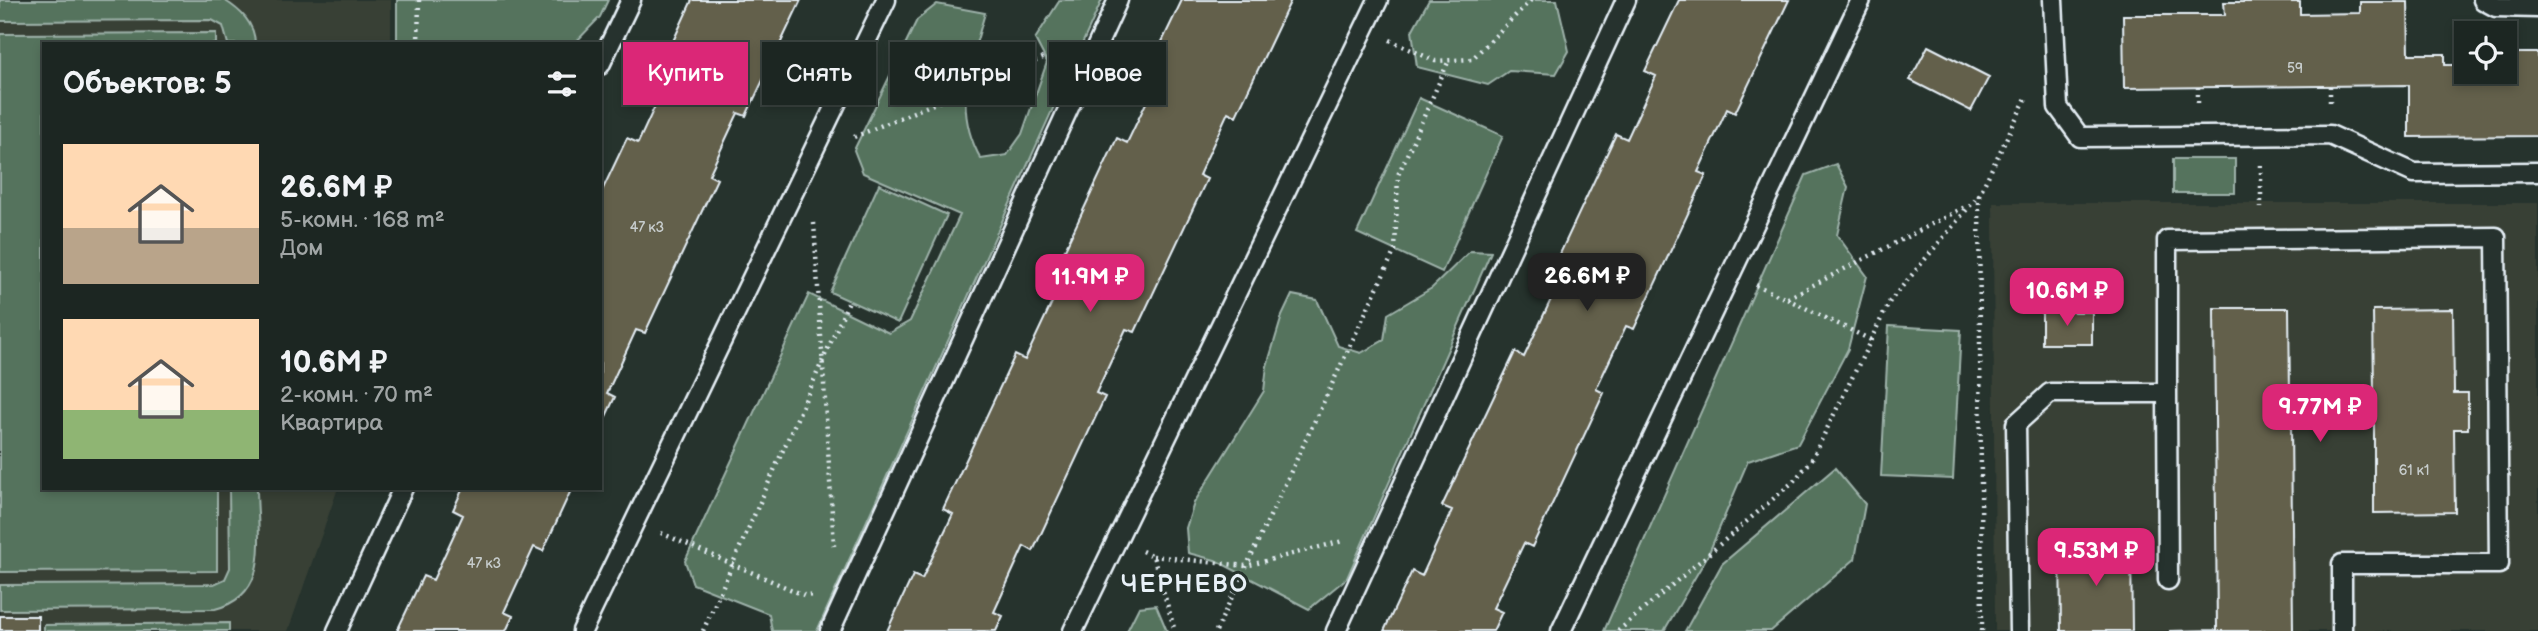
<!DOCTYPE html>
<html lang="ru">
<meta charset="utf-8">
<style>
:root{--surface:#1c2622;--page:#252e2a;--text:#f1f3f6;--muted:#a0a5a5;--line:#3a4340;--accent:#db2777}
body{margin:0;font-family:"Balsamiq Sans",sans-serif;background:var(--page);color:var(--text);height:100vh;display:flex;flex-direction:column;font-size:26px;white-space:nowrap}
*{box-sizing:border-box;margin:0}
p{font-size:23px;color:var(--muted)}
.icon{flex:none;width:38px;height:38px;fill:none;stroke:currentColor;stroke-width:2;stroke-linecap:round;stroke-linejoin:round}
.map{position:relative;flex:1;overflow:hidden}
.panel{position:absolute;left:42px;top:42px;width:560px;height:448px;display:flex;flex-direction:column;background:var(--surface);border-radius:0px;box-shadow:0 4px 10px #0003,0 0 0 2px var(--line)}
.panel>*{flex:none}
.top-card{position:absolute;left:623px;top:42px;width:665px;height:63px;display:flex;gap:14px}
.buttons{position:absolute;left:2454px;top:21px;display:grid;gap:14px}
.buttons a{display:grid;place-items:center;width:63px;height:63px;border-radius:0px;background:var(--surface);box-shadow:0 4px 10px #0003,0 0 0 2px var(--line);font-size:35px}
.price{position:absolute;translate:-50% -60px;padding:0 16px;border-radius:14px;background:var(--accent);color:#fff;font-size:23px;line-height:46px;filter:drop-shadow(0 2px 4px #0008)}
.price::after{content:'';position:absolute;left:50%;top:42px;width:21px;height:16px;margin-left:-10px;background:inherit;clip-path:polygon(0 0,100% 0,50% 100%)}
.price.on{background:#222;color:#fff}
ul{padding:0;list-style:none}
li{display:flex;align-items:center;gap:21px;height:175px;padding:0 21px}
li span{display:grid;place-items:center;flex:none;width:196px;height:140px;border-radius:0px;color:#555}
li>.icon{margin-inline-start:auto}
span .icon{width:84px;height:84px;fill:#fffc;stroke-width:1}
li b{font-size:30px}
h2{display:flex;justify-content:space-between;align-items:center;height:84px;padding:0 21px;font-size:30px}
.pill{padding:0 24px;border-radius:0px;background:var(--surface);box-shadow:0 4px 10px #0003,0 0 0 2px var(--line);font-size:24px;line-height:63px}
.pill.on{background:var(--accent);color:#fff}
.map>svg:first-child{display:block}
.built{fill:#384036}
.green{fill:#54735d;stroke:#9eb2aa;stroke-width:2}
.building{fill:#63604c;stroke:#e8f1f8;stroke-width:2}
.lines{fill:none;stroke-linecap:round;stroke-linejoin:round}
.service-casing{stroke:#e8f1f8;stroke-width:23}
.path{stroke:#e8f1f8;stroke-width:4.5;stroke-dasharray:2 5;stroke-linecap:butt}
.service{stroke:#26332d;stroke-width:18}
.labels{text-anchor:middle;stroke-width:6;stroke-linejoin:round;paint-order:stroke}
.number-label{font-size:14px;fill:#c7cdcd}
.district-label{font-size:24px;font-weight:bold;letter-spacing:2px;fill:#e8f1f8;stroke:#26332d}
</style>
<div class="map">
<svg width="2538" height="631" viewBox="0 0 2538 631">
<rect width="100%" height="100%" fill="#26332d"/>
<filter id="ink" filterUnits="userSpaceOnUse"><feTurbulence type="fractalNoise" baseFrequency=".0143" numOctaves="2"/><feDisplacementMap in="SourceGraphic" scale="14" xChannelSelector="R" yChannelSelector="G"/><feConvolveMatrix kernelMatrix="1 2 1 2 8 2 1 2 1" color-interpolation-filters="sRGB"/></filter>
<g filter="url(#ink)">
<path class="built" d="M0 0H391V44H44V488H338L288 631H0Z
M1993 203H2538V631H1995Z"/>
<path class="green" d="M0 0H224C240 10 255 23 255 44H228L223 26 212 20 0 21Z
M397 0H608L600 17 574 44H397Z
M1060 0H1102L817 631H772L769 614 693 584 685 561 809 294 889 333 910 321 960 215 863 173 854 150 917 20 937 4 985 13C970 66 952 108 981 159L1007 155 1022 134 1047 62 1035 39Z
M1429 0H1557L1569 51 1556 74 1509 71 1488 85 1417 67 1412 31Z
M216 33V44H44V488H217V571L0 572V34Z
M1419 98 1503 136 1442 272 1357 233Z
M2173 159H2235V193H2173Z
M1836 164 1848 187 1837 235 1867 276 1848 349 1798 444 1748 461 1708 555 1664 631H1604L1806 175Z
M879 184 947 215 898 323 830 292Z
M1470 251 1491 252 1347 578 1309 609 1215 560 1188 553 1186 528 1194 503 1264 391 1267 366 1282 316 1292 295 1317 300 1338 346 1361 353 1384 340 1388 314 1432 288Z
M1889 326 1961 330 1953 479 1881 476Z
M1835 468 1865 504 1855 559 1771 631H1685L1722 564Z
M229 488H257C257 536 273 594 215 609L0 610V585L214 584 225 579 230 568Z
M1156 605 1167 631H1127L1139 607Z
M229 623V631H44V625Z"/>
<path class="building" d="M692 0H801L746 116 738 113 709 175 717 179 645 333 636 330 607 393 615 397 600 429V195L627 138 638 143 667 80 657 76Z
M1182 0H1291L1236 116 1228 112 1199 175 1207 179 1135 332 1126 329 1096 393 1105 397 1033 551 1024 546 994 612 1003 616 996 631H887L913 575 922 579 953 514 943 509 1015 355 1025 360 1055 296 1045 292 1117 138 1127 143 1157 80 1146 75Z
M1679 0H1789L1735 113 1727 109 1698 172 1706 175 1634 329 1626 326 1596 389 1604 393 1532 547 1524 543 1493 608 1502 612 1493 631H1384L1412 571 1422 576 1452 510 1442 506 1515 352 1524 357 1554 293 1544 288 1616 134 1627 139 1656 76 1645 71Z
M2224 2H2300V14L2360 13V2H2408L2409 54H2445V65H2466V72H2504L2507 53H2538V136L2409 137V85L2124 88 2123 15H2225Z
M1928 46 1989 77 1971 111 1910 80Z
M2214 308H2289L2290 395 2374 394 2373 310 2453 309 2454 393H2468V429H2454L2455 512 2374 513V425H2291L2293 631H2169L2217 630Z
M2042 312H2092V344H2042Z
M463 488H572L543 551 534 547 504 612 513 616 506 631H397L423 576 433 580 463 515 453 510Z
M2060 546H2131L2132 631H2061Z
M0 616H38V630H0Z"/>
<g class="lines">
<g class="service-casing">
<path id="service" d="M2053 0 2058 107 2080 137 2330 135 2414 173 2538 172
M2483 0 2496 7 2538 8
M600 65 631 0
M2167 393 2168 580
M337 631 403 488
M582 631 886 0
M830 631 1118 0
M1073 631 1378 0
M1336 631 1626 0
M1561 631 1861 0
M2019 631 2016 424 2050 393H2167V240L2496 237 2499 564H2342V631"/>
</g>
<path class="path" d="M1390 40 1435 61 1472 59 1531 0
M418 44 419 0
M2330 86V106
M2198 87V108
M854 137 1062 50
M2261 165V208
M1979 195 1982 631
M814 223 834 546
M1756 285 1786 299 1967 206
M1787 299 1871 340
M661 533 806 596 814 595
M1142 551 1153 556 1175 631
M1153 556 1246 566 1343 541
M703 631 849 301
M1216 631 1395 250 1398 175 1449 60
M1618 631 1793 482 1811 461 1890 301 1979 195 2026 98"/>
<use href="#service" class="service"/>
</g>
</g>
<g class="labels">
<g class="number-label">
<text x="2295" y="73">59</text>
<text x="647" y="232">47 к3</text>
<text x="2414" y="475">61 к1</text>
<text x="484" y="568">47 к3</text>
</g>
<g class="district-label">
<text x="1185" y="592">ЧЕРНЕВО</text>
</g>
</g>
</svg>
<div class="buttons">
<a><svg class="icon" aria-label="locate" viewBox="0 0 24 24"><circle cx="12" cy="12" r="6"/><path d="M12 2v4M12 18v4M2 12h4M18 12h4"/></svg></a>
</div>
<b class="price on" style="left:1587px;top:313px">26.6M ₽</b>
<b class="price" style="left:1090px;top:314px">11.9M ₽</b>
<b class="price" style="left:2067px;top:328px">10.6M ₽</b>
<b class="price" style="left:2320px;top:444px">9.77M ₽</b>
<b class="price" style="left:2096px;top:588px">9.53M ₽</b>
<div class="top-card">
<a class="pill on">Купить</a>
<a class="pill">Снять</a>
<a class="pill">Фильтры</a>
<a class="pill">Новое</a>
</div>
<section class="panel">
<h2>Объектов: 5<svg class="icon" aria-label="filters" viewBox="0 0 24 24"><path d="M4 7h16M4 17h16"/><circle cx="9" cy="7" r="2"/><circle cx="15" cy="17" r="2"/></svg></h2>
<ul>
<li><span style="background:linear-gradient(#ffd9b3 60%,#b9a48a 0)"><svg class="icon" aria-label="home" viewBox="0 0 24 24"><path d="M3 11l9-7 9 7M6 9v11h12V9"/></svg></span><div><b>26.6M ₽</b><p>5-комн. · 168 m²</p><p>Дом</p></div></li>
<li><span style="background:linear-gradient(#ffd9b3 65%,#8fb573 0)"><svg class="icon" aria-label="home" viewBox="0 0 24 24"><path d="M3 11l9-7 9 7M6 9v11h12V9"/></svg></span><div><b>10.6M ₽</b><p>2-комн. · 70 m²</p><p>Квартира</p></div></li>
</ul>
</section>
</div>
